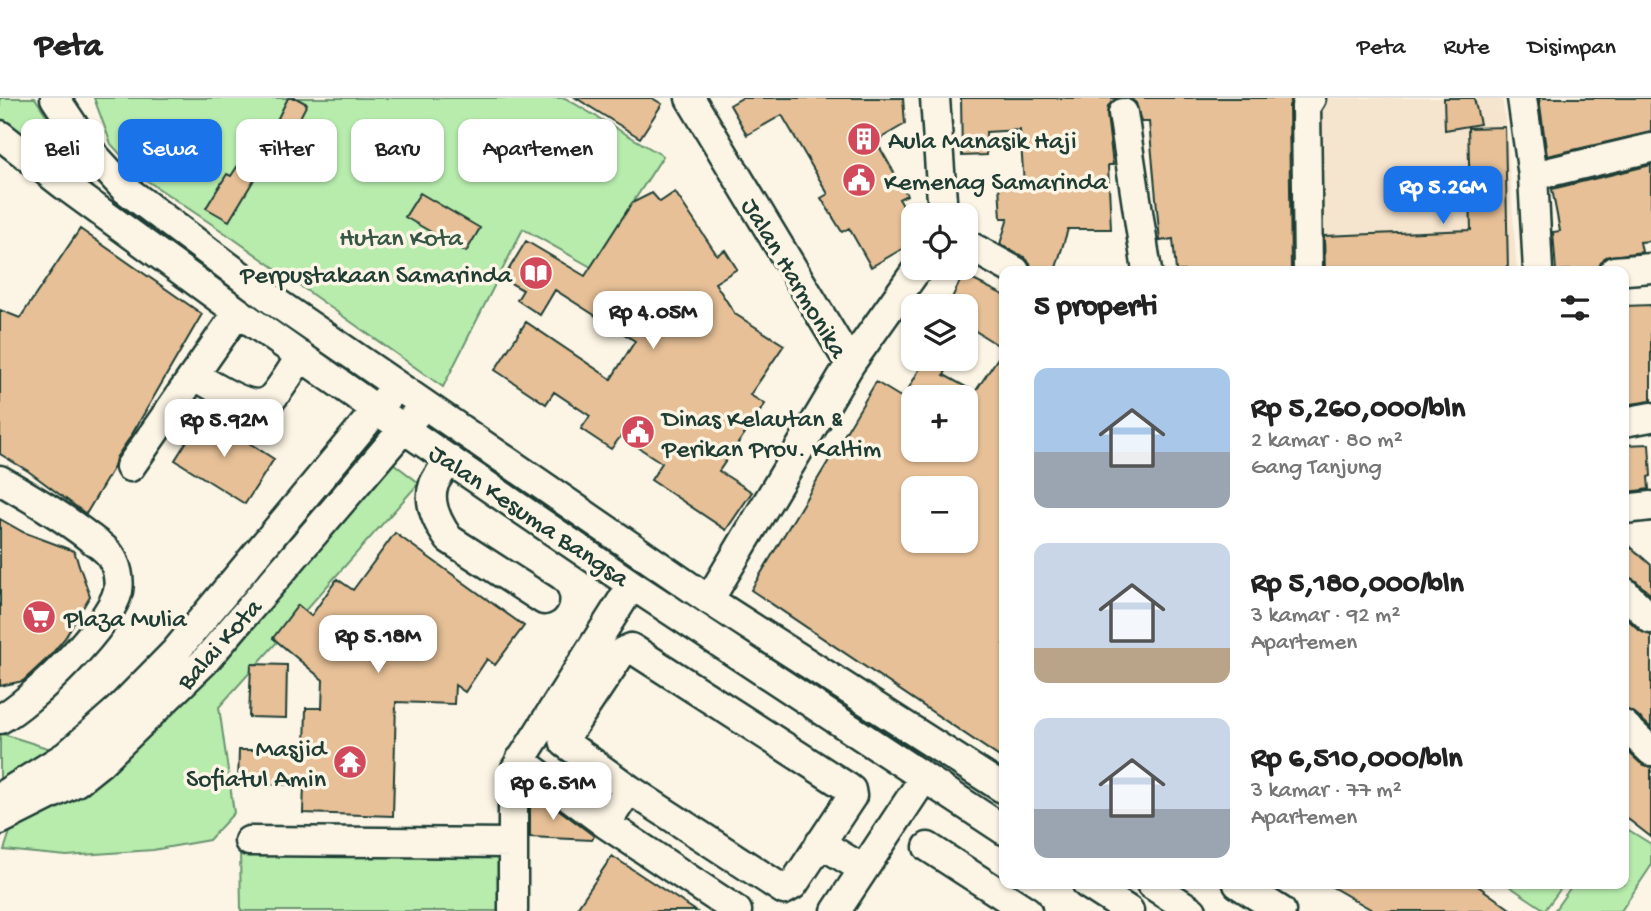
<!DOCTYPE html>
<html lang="id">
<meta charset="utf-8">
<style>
:root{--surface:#fff;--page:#f6f6f6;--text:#222;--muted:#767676;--line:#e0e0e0;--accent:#1a73e8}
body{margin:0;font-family:"Gochi Hand",sans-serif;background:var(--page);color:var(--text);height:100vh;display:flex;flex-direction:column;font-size:26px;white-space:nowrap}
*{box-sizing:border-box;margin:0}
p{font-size:23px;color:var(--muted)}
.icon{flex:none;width:38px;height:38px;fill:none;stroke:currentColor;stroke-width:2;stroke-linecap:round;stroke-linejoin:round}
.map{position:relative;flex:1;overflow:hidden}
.details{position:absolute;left:999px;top:168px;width:630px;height:623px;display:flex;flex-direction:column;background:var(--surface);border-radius:14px;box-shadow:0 2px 5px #0004}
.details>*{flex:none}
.top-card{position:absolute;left:21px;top:21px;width:665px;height:63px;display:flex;gap:14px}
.controls{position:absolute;left:901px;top:105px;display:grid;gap:14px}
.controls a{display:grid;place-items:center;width:77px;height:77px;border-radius:14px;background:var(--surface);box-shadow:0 2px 5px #0004;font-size:35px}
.price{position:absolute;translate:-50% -60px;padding:0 16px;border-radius:14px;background:#fff;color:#222;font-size:23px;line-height:46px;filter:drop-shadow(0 2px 4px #0008)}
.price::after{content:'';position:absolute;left:50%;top:42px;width:21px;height:16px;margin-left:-10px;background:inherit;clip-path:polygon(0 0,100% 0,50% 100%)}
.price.active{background:var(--accent);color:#fff}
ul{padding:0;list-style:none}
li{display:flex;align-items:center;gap:21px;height:175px;padding:0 35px}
li span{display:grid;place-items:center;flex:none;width:196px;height:140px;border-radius:14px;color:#555}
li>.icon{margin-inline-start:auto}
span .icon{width:84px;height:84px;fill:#fffc;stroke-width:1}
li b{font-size:30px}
h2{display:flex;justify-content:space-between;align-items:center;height:84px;padding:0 35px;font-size:30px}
.chip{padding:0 24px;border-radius:14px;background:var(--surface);box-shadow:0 2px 5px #0004;font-size:24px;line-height:63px}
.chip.active{background:var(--accent);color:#fff}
header{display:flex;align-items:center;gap:42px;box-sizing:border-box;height:98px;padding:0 35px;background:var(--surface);border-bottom:2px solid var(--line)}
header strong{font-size:33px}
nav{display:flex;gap:38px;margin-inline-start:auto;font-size:24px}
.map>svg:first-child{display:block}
.built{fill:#f6e5ce}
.green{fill:#b7ecad;stroke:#6b9470;stroke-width:2}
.building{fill:#e7c097;stroke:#1f3d34;stroke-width:2;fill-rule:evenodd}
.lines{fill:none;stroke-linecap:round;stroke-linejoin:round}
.minor-casing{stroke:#1f3d34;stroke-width:33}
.minor{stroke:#fcf5e5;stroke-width:28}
.labels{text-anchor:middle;stroke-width:7;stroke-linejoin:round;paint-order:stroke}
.poi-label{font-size:26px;fill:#1f3d34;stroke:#fcf5e5;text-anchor:start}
.park-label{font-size:26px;fill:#365746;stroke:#fcf5e5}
.street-label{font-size:26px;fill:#1f3d34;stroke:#fcf5e5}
</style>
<header>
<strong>Peta</strong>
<nav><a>Peta</a><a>Rute</a><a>Disimpan</a></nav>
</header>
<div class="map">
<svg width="1651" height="813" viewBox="0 0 1651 813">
<rect width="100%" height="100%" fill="#fcf5e5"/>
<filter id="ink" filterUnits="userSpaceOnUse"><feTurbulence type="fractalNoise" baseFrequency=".0143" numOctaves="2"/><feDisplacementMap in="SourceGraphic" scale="14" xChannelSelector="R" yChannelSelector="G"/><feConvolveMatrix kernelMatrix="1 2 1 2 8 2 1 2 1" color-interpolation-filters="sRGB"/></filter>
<g filter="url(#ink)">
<path class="built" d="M1254 0H1502L1507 32 1517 173H1256L1251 88Z"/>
<path class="green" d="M0 0H35L54 29 57 50 43 59 0 32Z
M94 0H565L663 58 591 169 523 131 443 289 231 139 140 78 111 46Z
M389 362 419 385 219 609 234 715 209 742 153 752 67 758 4 752 13 725 98 674Z
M0 635 60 654 0 683Z
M1624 729 1651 746V768L1621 813H1554L1573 786H1624Z
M240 753 503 758V813H241Z
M1506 786H1564L1545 812Z"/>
<path class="building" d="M288 0H296L307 6 290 39 287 37 261 77 258 75 229 123 206 110 227 76 231 78 258 37 267 42Z
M576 0H652L662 6 640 40Z
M742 0H903L905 26 876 43 907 97 899 101 914 126V144L871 169 849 130 842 134 821 100 828 96 782 17 747 37 730 7Z
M961 0H1117L1108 8 1107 17 1113 67H1108L1111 131H1068L1055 173H1032L1030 165 1024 159 1000 146 1008 120H1001L999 87 1024 86 1020 32 986 34 987 57 962 58Z
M1130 0H1292L1289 8 1291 173H1176L1173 141 1160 143 1149 24H1141L1136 5Z
M1444 0H1474L1480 26 1445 32Z
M1539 0H1651V34L1547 58Z
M1505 29 1508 173H1471V171L1325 173 1324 138 1471 132 1468 30Z
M1651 67V143L1640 144 1642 154 1605 159 1598 171 1556 173 1553 134 1560 133 1552 91Z
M675 94 717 157 725 152 737 171 715 185 735 216 784 247 750 297 765 306 719 373 752 394 726 432 651 382 662 365 621 338 611 351 581 331 590 318 554 294 546 306 495 272 526 224 611 281 635 243 555 192 540 217 517 202 523 192 503 181 526 143 585 178 632 105 652 95 660 104Z
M420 95 480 130 466 154 405 119Z
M80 131 202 216 131 338 116 360 114 369 86 416 28 373 0 356V212L20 220Z
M963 177 1004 197V251L966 227V208H948Z
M1651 207V303L1624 307V208Z
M1004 251V662L751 492 876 284 914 307V352H966V299H904L925 261H952L944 277 975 294ZM914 390H966V443H914Z
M204 316 274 361 245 406 175 362Z
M1649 346 1651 378 1648 379 1649 391 1629 394 1628 380H1625L1624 347Z
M0 421 23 434 74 453 90 498 65 540 50 558 23 583 0 588Z
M395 435 524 528 495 567 487 561 465 594 455 587 454 606 396 604 393 718 303 715 304 687 238 686 239 652H305L306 610H322L323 582 273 540 298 507 311 518 337 481 353 492Z
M1624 443 1651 467V497L1635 482 1624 478Z
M1624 518 1640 533 1651 537V630L1635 615 1624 611Z
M251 566 287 567 286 620 249 619Z
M1624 650 1640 665 1651 669V739L1624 718Z
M530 690 594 738 592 742 530 739Z
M612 758 696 813H575Z
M1327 786H1475L1513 813H1374Z"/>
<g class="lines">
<g class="minor-casing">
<path id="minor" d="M55 0 91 54 125 91 274 203 709 502 1004 691
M690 0 850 266 709 502
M935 0 943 117
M1522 0 1533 78 1538 173
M1123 15 1147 173
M0 37 64 87 238 214 404 331 632 487 1004 732
M1533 78 1651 50
M966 146 1015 173
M1308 173 1306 8 1311 0
M1614 173 1651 170
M850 266 918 170
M195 278C213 287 254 318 272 300 283 288 292 271 301 258
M1624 324 1651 319
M450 362C445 369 437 378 434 386 427 405 439 427 449 441L544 502
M130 369 238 214
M0 382C31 400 62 418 90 440 97 445 105 450 110 457 117 467 120 481 118 493 110 527 31 605 0 621
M1624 411 1651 408
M1624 494 1651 521
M1624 627 1651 653
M520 662 606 726 737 813
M0 699 66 658 119 611 175 554 389 297
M0 722 76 684 101 664 204 564 416 316
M606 726 629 691 565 645 564 641 622 554 631 550 847 689 851 692 852 698 793 787 784 792 629 691
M249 743 513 745
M820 745 863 771
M928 749 1027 813
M1087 786 1129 813
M1151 786 1192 813
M1238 786 1281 813
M513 813V682L516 670 632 487
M836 813 924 680"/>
</g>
<use href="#minor" class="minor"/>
</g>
</g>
<defs>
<g id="building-disc" transform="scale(1.75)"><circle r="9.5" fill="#d1495b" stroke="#fcf5e5"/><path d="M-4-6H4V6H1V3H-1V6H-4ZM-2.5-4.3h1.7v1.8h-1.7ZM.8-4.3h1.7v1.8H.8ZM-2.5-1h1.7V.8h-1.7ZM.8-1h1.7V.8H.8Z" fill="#fff"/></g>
<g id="civic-disc" transform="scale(1.75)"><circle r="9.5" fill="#d1495b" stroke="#fcf5e5"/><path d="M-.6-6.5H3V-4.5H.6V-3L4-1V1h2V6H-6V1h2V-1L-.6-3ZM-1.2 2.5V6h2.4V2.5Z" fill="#fff"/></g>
<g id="library-disc" transform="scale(1.75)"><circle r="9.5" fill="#d1495b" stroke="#fcf5e5"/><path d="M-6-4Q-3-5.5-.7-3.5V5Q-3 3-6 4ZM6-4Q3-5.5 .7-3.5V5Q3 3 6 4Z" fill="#fff"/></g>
<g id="supermarket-disc" transform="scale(1.75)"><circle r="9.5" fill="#d1495b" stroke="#fcf5e5"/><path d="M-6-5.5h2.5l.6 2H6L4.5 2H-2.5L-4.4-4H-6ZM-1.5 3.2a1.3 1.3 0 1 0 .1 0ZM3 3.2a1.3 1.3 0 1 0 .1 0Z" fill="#fff"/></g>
<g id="temple-disc" transform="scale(1.75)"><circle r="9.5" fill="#d1495b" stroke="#fcf5e5"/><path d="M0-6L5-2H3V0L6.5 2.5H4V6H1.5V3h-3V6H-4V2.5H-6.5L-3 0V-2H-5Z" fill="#fff"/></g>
</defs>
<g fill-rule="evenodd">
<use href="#building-disc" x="864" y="41"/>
<use href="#civic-disc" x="859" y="82"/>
<use href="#library-disc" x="536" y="175"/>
<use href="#civic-disc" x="638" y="334"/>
<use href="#supermarket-disc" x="39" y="519"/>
<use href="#temple-disc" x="350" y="664"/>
</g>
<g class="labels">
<g class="poi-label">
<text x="888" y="50">Aula Manasik Haji</text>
<text x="884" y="91">Kemenag Samarinda</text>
<text x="512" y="184" text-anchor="end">Perpustakaan Samarinda</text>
<text x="662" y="328">Dinas Kelautan &amp;<tspan x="662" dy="30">Perikan Prov. Kaltim</tspan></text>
<text x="64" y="528">Plaza Mulia</text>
<text x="326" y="658" text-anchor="end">Masjid<tspan x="326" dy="30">Sofiatul Amin</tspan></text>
</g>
<g class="park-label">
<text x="401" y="147">Hutan Kota</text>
</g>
<g class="street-label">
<text transform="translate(796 179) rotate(59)" y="9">Jalan Harmonika</text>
<text transform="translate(530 416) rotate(34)" y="9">Jalan Kesuma Bangsa</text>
<text transform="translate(218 545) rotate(-48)" y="9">Balai Kota</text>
</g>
</g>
</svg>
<div class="controls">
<a><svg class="icon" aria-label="locate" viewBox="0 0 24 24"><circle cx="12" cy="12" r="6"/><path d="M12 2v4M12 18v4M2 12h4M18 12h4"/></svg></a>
<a><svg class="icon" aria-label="layers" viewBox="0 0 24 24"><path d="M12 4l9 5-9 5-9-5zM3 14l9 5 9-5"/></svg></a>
<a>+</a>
<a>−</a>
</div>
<b class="price active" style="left:1443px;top:128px">Rp 5.26M</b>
<b class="price" style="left:653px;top:253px">Rp 4.05M</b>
<b class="price" style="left:224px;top:361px">Rp 5.92M</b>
<b class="price" style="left:378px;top:577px">Rp 5.18M</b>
<b class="price" style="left:553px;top:724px">Rp 6.51M</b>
<div class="top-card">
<a class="chip">Beli</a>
<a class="chip active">Sewa</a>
<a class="chip">Filter</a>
<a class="chip">Baru</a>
<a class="chip">Apartemen</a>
</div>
<section class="details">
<h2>5 properti<svg class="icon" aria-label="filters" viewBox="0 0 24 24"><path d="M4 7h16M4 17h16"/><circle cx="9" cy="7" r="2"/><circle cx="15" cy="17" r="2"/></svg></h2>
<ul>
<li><span style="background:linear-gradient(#a9c7e8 60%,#9aa5b1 0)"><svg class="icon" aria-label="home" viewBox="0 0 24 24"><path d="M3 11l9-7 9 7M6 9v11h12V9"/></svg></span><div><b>Rp 5,260,000/bln</b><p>2 kamar · 80 m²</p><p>Gang Tanjung</p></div></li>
<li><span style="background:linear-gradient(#c9d6e8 75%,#b9a48a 0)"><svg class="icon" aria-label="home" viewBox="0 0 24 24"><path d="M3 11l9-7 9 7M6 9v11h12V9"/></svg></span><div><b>Rp 5,180,000/bln</b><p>3 kamar · 92 m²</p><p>Apartemen</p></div></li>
<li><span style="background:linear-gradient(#c9d6e8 65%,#9aa5b1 0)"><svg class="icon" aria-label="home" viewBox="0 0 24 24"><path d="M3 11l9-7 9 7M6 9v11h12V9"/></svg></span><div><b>Rp 6,510,000/bln</b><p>3 kamar · 77 m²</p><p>Apartemen</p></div></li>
</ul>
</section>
</div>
